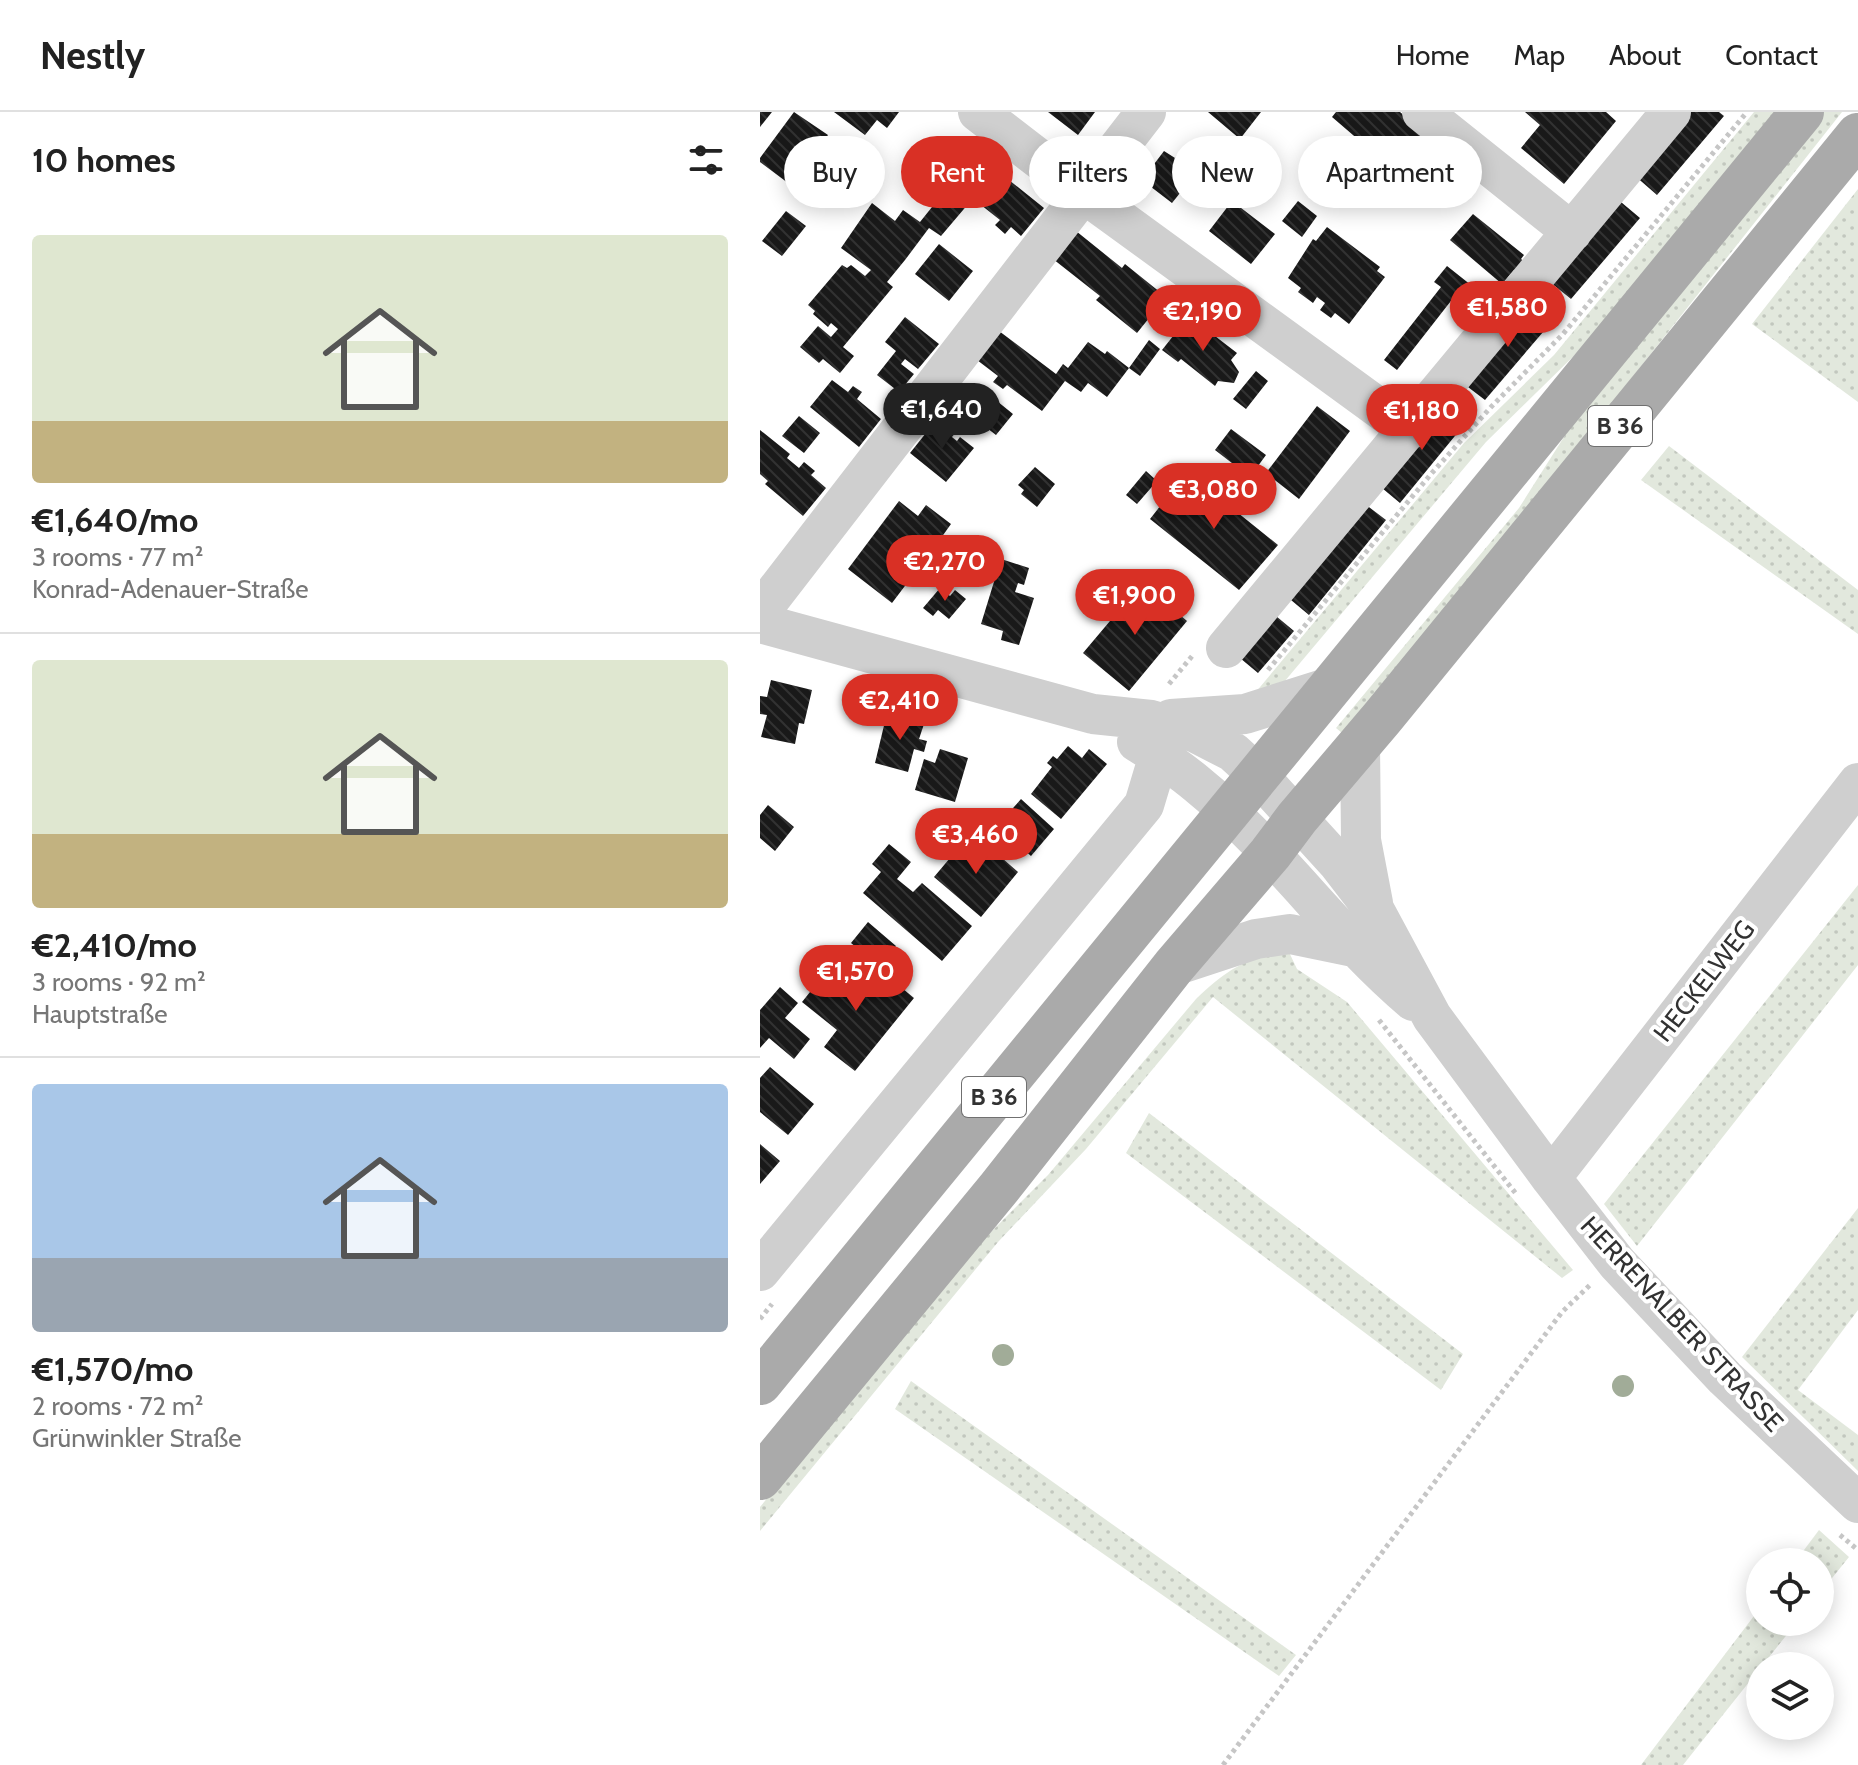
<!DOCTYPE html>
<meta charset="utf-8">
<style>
:root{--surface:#fff;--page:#f2f2f2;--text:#222;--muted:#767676;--line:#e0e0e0;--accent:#d93025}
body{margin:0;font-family:Cabin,sans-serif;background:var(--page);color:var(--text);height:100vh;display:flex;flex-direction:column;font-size:30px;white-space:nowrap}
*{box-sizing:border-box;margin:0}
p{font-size:26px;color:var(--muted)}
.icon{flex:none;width:44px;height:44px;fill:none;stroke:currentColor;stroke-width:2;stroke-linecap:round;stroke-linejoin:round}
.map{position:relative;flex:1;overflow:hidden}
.panel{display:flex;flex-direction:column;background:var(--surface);width:760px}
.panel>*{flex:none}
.banner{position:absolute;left:24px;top:24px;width:760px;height:72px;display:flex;gap:16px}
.fabs{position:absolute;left:986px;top:1436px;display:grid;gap:16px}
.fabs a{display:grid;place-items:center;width:88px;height:88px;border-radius:50%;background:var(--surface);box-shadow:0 4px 20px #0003;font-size:40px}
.price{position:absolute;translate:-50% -68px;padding:0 18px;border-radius:28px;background:var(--accent);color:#fff;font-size:26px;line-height:52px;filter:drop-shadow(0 2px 4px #0008)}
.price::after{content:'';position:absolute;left:50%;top:48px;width:24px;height:18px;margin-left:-12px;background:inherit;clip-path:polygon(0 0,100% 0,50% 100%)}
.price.selected{background:#222;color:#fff}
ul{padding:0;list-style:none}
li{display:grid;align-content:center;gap:16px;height:424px;padding:0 32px}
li+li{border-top:2px solid var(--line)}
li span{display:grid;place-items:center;height:248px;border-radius:8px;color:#555}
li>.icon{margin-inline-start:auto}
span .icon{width:144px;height:144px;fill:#fffc;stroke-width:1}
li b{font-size:34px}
h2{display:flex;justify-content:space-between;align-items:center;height:96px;padding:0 32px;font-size:34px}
.chip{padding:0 28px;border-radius:36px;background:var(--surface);box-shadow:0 4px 20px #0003;font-size:28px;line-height:72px}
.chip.selected{background:var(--accent);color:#fff}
header{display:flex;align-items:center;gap:48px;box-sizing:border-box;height:112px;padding:0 40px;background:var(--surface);border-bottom:2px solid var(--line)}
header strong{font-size:38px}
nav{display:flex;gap:44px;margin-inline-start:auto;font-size:28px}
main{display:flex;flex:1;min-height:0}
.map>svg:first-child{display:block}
.grass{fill:url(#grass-dots)}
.building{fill:url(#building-back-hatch)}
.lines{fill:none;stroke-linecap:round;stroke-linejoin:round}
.path{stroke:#c6c6c6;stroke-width:5;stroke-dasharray:4 4;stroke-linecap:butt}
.minor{stroke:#cfcfcf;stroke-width:40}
.major{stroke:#aaa;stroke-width:44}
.tree{fill:#a1ac98}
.labels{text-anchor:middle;stroke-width:8;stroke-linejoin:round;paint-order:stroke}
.shield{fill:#fff;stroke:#707070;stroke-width:2}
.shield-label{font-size:24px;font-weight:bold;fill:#323232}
.street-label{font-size:26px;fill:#323232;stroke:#fff}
</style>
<header>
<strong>Nestly</strong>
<nav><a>Home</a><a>Map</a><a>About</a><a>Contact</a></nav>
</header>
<main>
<section class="panel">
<h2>10 homes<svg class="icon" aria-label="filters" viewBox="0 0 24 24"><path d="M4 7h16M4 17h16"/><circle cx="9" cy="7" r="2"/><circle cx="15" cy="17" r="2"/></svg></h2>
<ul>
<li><span style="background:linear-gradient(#dfe7d0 75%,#c2b280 0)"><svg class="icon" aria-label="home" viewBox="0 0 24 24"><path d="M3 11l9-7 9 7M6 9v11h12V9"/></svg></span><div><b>€1,640/mo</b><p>3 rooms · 77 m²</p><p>Konrad-Adenauer-Straße</p></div></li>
<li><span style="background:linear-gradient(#dfe7d0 70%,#c2b280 0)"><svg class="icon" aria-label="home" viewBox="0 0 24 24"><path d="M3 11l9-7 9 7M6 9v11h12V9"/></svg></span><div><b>€2,410/mo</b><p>3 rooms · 92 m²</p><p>Hauptstraße</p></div></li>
<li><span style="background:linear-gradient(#a9c7e8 70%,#9aa5b1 0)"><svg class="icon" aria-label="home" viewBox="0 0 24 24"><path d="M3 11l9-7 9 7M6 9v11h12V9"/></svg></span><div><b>€1,570/mo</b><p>2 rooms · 72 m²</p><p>Grünwinkler Straße</p></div></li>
</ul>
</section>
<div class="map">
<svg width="1098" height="1653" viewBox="0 0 1098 1653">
<defs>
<pattern id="grass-dots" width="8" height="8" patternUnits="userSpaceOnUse" patternTransform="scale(2)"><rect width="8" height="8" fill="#e2e8dd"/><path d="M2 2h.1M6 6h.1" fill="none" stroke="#c2c7be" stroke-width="1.8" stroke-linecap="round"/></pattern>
<pattern id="building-back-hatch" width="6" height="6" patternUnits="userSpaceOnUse" patternTransform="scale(2)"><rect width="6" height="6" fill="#191919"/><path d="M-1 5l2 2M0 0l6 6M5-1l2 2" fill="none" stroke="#323232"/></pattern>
</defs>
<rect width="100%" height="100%" fill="#fff"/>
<path class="grass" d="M994 0H1017L827 231 726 330 519 576 490 587 704 331 794 243Z
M1064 0H1082L773 391 582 621 576 616 759 396 823 295Z
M1098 77V290L992 212Z
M909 334 1098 478V522L881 368Z
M1098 773V853L877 1134 844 1092Z
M528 838 537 857 587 890 813 1158 802 1166 453 885 326 1037 238 1130 0 1419V1395L218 1133 288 1063 436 887C466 858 486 846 528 838Z
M389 1001 703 1242 681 1278 366 1041Z
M1098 1096V1198L1038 1278 1098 1323V1359L982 1245Z
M151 1269 536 1543 519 1564 135 1297Z
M1059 1418 1089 1445 1060 1481V1450H1035Z
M1000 1496V1510H1037L923 1653H881Z"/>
<path class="building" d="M0 0H12L0 15Z
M34 0 68 23 32 74 0 50V46Z
M74 0H139L127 16 117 8 105 23Z
M288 0H335L318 23Z
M448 0H501L480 27Z
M576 0H640L695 47 664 84 572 5Z
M765 0H846L856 9 804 72 761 36 780 13Z
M927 0H959L964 4 897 83 874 63Z
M404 39 415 46 420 39 431 48 427 54 436 61 412 91 382 68Z
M470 39 485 52 483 54 492 62 487 68 478 60 469 72 453 59Z
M224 48 284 96 261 124 251 115 245 122 235 113 240 108 197 74 206 63 209 65Z
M188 75 209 91 181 124 169 116 145 148 127 170 133 175 83 235 94 244 80 261 63 247 59 251 40 235 58 214 71 225 78 217 71 211 68 215 53 202 55 199 48 193 82 153 87 156 91 153 105 164 111 158 81 136 112 91 135 109 143 98 160 110Z
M855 85 880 106 811 187 785 166Z
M472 89 515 122 491 152 449 119Z
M538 89 557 104 542 125 522 109Z
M26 99 46 114 22 144 2 129Z
M713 102 764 143 761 147 766 151 758 161 754 158 742 172 690 128Z
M567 115 620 155 617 159 625 165 589 212 575 201 571 206 560 198 565 191 557 185 553 191 538 180 541 176 528 166 553 127 556 129Z
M316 119 362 156 365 152 406 185 377 221 336 188 340 184 293 147Z
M179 132 213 159 189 189 155 162Z
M687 154 721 181 708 197 694 185 637 258 624 248 681 175 674 170Z
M770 185 795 206 725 288 700 269Z
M429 204 477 241 471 248 479 260 474 271 458 269 455 274 421 247 418 250 402 238Z
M145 205 179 232 158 257 145 247 141 252 154 262 139 280 117 263 136 239 125 230Z
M239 219 296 262 303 252 308 256 328 230 345 242 347 239 369 256 389 228 400 237 380 264 369 256 347 285 328 271 321 280 305 269 282 299 247 273 243 277 233 270 238 264 217 248Z
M496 259 508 269 486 297 473 287Z
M72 268 88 280 93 274 102 280 97 287 121 307 99 335 50 295Z
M227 281 253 302 236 323 210 303Z
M685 288 708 308 640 391 616 371Z
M557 294 590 319 539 387 506 361Z
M39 304 60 321 44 341 22 324Z
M185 310 196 320 192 325 197 329 200 325 214 336 186 370 150 341 174 311 180 316Z
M471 317 506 343 490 365 455 338Z
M0 318 30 342 27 346 39 356 44 350 55 359 51 363 66 376 43 404 5 372 8 369 0 362Z
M275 355 295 372 277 395 261 382 264 378 258 373Z
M386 359 397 369 377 392 366 383Z
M427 360 518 433 479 478 390 407Z
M139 389 158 404 166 393 191 412 171 440 167 437 156 451 160 454 132 491 88 457Z
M601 389 626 408 549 503 525 483Z
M241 447 269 456 264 473 258 471 255 480 274 486 259 533 241 528 243 519 221 512Z
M382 471 427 509 369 579 323 541Z
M180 476 190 484 195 478 206 487 189 507 178 498 173 504 163 496Z
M510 499 534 519 498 561 474 541Z
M11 568 52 578 44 612 39 611 35 632 1 625 7 603 0 602V584L7 585Z
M127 601 164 612 159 627 167 629 164 640 154 637 148 660 115 651Z
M308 634 322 646 329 637 347 652 301 707 271 682 292 655 287 651 293 644 297 647Z
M180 637 208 646 195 690 155 678 164 647 175 651Z
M261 687 294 717 271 744 237 714Z
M8 693 34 715 15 739 0 726V703Z
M206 703 218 716 209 724 197 712Z
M206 727 216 736 218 733 231 743 234 739 258 760 221 805 174 765Z
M129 732 151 750 137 767 153 780 162 771 212 814 182 849 103 781 121 760 112 752Z
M108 810 136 834 119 854 91 831Z
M74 850 98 869 93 875 105 884 124 861 154 886 95 959 64 935 77 918 42 890Z
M20 875 38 891 25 906 50 927 34 947 9 926 0 936V898Z
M10 955 54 992 28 1023 0 1000V966Z
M0 1032 20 1049 0 1072Z"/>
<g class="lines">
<path class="path" d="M508 558 671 362 731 295 803 222 987 0
M409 572 433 543
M619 908 757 1083
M0 1207 12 1192
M1080 1423 1098 1438
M463 1653 802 1200 830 1173"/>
<path class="minor" d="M218 0 322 80 649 318
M662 0 812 120
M0 500 386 0
M0 511 333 602 391 608 434 620 473 640 498 663 578 751 615 799 672 905 791 1066 857 1151 965 1266 1098 1391
M466 536 911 0
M411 607 485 602 573 574
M377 630C398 643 418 656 437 672 517 737 575 823 653 889
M600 632 601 728 613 791
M414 854 496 827 530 822 593 835
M791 1066 1098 671
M0 1159 384 693 399 643"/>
<path class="major" d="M0 1271 1042 0
M0 1366 239 1076 414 854 510 742 537 706 622 606 1098 23"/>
</g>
<g class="tree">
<circle cx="243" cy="1243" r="11"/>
<circle cx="863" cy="1274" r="11"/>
</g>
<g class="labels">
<g class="shield">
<rect x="828" y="294" width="64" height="40" rx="6"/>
<rect x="202" y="965" width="64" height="40" rx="6"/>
</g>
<g class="shield-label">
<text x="860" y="322">B 36</text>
<text x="234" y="993">B 36</text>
</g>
<g class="street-label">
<text transform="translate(944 869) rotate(-52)" y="9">HECKELWEG</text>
<text transform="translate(922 1212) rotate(47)" y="9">HERRENALBER STRASSE</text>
</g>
</g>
</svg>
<div class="fabs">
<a><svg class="icon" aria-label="locate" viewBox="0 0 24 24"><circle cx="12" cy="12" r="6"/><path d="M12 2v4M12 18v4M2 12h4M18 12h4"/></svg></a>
<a><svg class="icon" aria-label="layers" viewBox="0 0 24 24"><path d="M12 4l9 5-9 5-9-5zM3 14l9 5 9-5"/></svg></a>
</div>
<b class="price" style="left:748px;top:237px">€1,580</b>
<b class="price" style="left:443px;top:241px">€2,190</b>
<b class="price selected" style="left:182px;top:339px">€1,640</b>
<b class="price" style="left:662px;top:340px">€1,180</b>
<b class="price" style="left:454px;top:419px">€3,080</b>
<b class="price" style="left:185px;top:491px">€2,270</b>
<b class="price" style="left:375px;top:525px">€1,900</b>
<b class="price" style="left:140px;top:630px">€2,410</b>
<b class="price" style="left:216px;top:764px">€3,460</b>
<b class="price" style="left:96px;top:901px">€1,570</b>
<div class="banner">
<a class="chip">Buy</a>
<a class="chip selected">Rent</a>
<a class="chip">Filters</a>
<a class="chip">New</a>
<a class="chip">Apartment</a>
</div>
</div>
</main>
